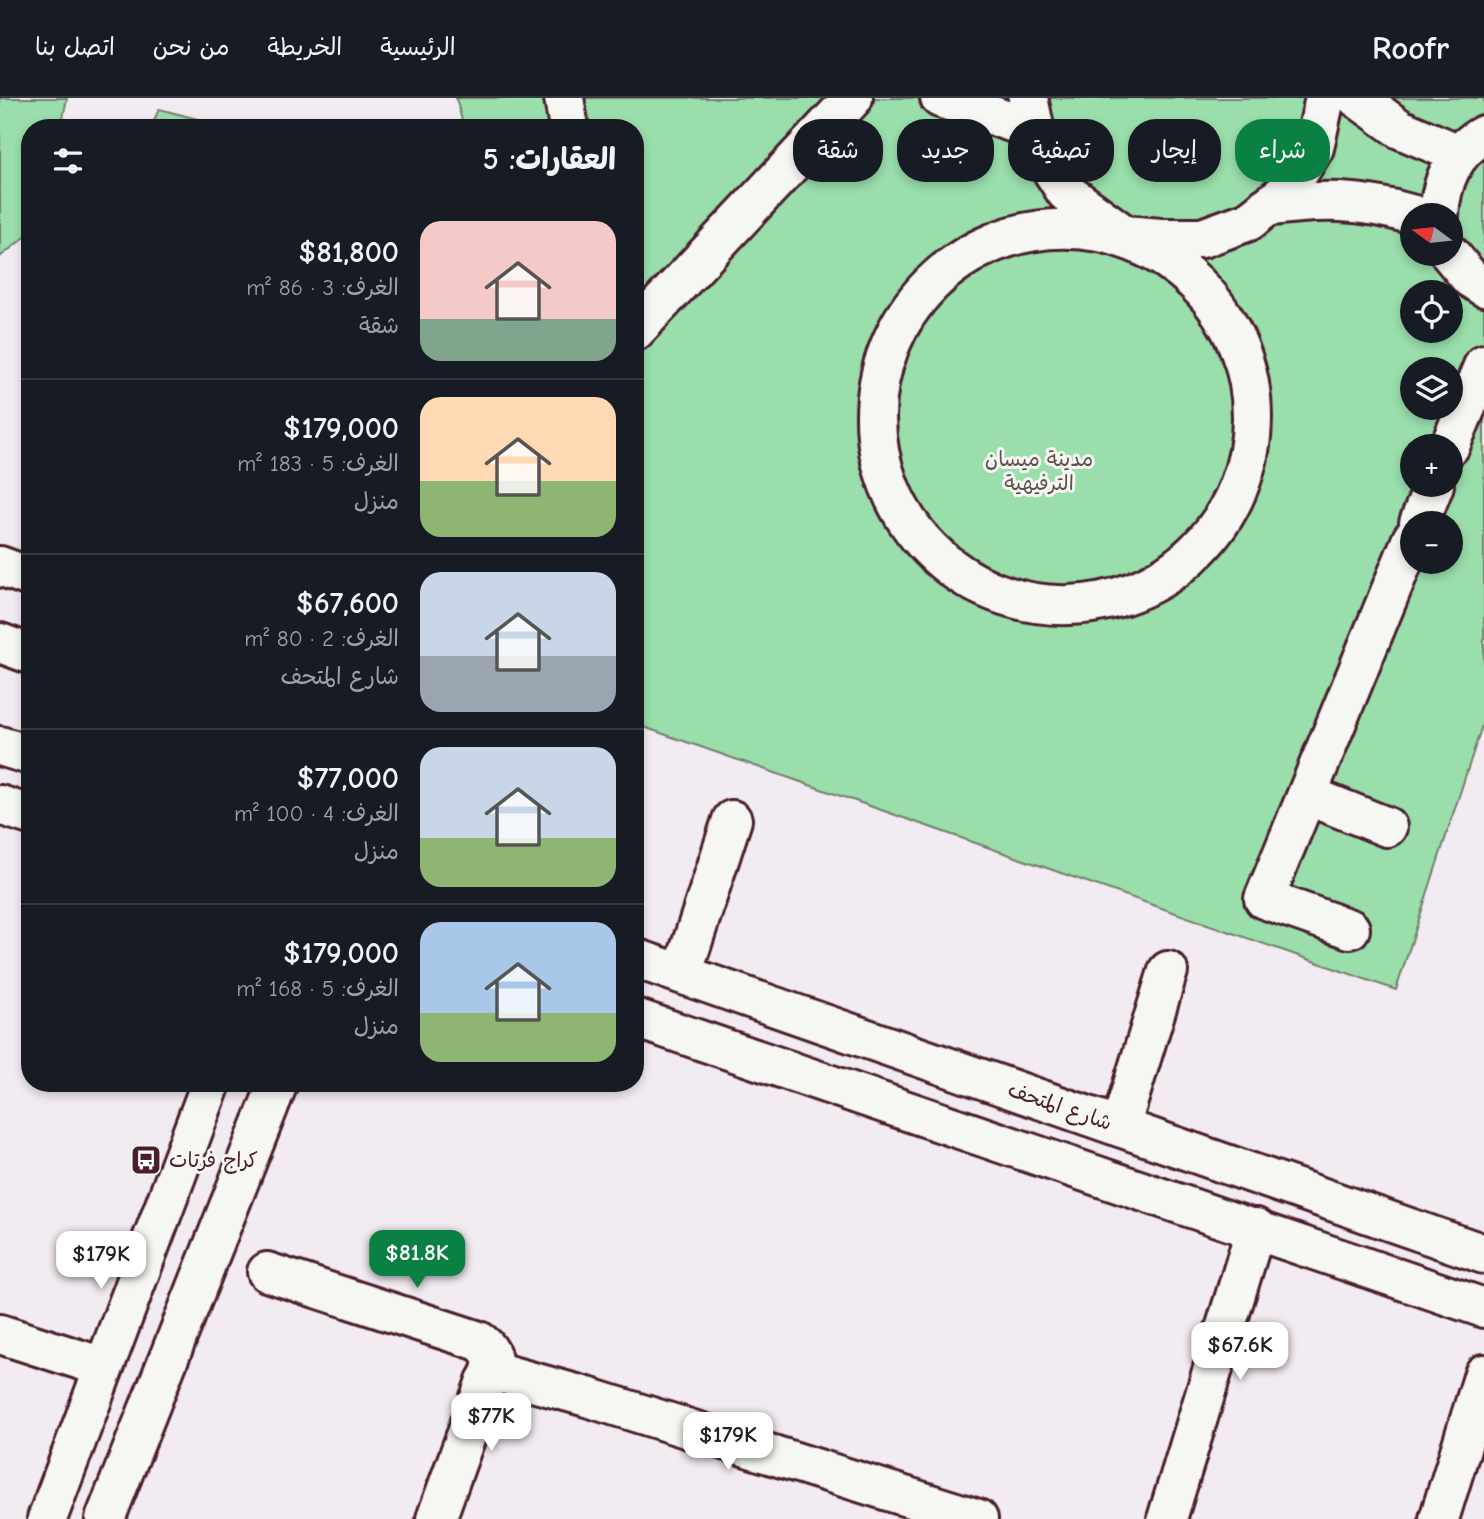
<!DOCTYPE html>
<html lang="ar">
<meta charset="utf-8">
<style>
:root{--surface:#171b24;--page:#242831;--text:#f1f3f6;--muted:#9ea1a6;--line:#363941;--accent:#0b8043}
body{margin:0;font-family:"Comic Neue","Playpen Sans Arabic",sans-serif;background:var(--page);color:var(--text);direction:rtl;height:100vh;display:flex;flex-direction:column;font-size:26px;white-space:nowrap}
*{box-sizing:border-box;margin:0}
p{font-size:23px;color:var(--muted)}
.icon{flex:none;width:38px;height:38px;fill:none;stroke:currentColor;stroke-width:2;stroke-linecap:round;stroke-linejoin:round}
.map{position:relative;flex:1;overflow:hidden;direction:ltr}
.side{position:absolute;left:21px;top:21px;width:623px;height:973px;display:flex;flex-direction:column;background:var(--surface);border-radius:28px;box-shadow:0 4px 10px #0003;direction:rtl}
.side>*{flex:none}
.top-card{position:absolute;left:665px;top:21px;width:665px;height:63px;direction:rtl;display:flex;gap:14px}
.needle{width:46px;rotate:285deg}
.fabs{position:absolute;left:1400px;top:105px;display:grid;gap:14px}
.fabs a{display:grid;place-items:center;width:63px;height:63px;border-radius:50%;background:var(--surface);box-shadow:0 4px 10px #0003;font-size:35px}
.price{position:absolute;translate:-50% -60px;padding:0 16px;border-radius:14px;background:#fff;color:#222;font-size:23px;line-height:46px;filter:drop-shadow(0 2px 4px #0008)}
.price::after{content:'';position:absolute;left:50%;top:42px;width:21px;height:16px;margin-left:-10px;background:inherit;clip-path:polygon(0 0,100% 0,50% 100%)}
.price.selected{background:var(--accent);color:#fff}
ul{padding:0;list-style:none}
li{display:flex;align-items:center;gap:21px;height:175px;padding:0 28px}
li+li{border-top:2px solid var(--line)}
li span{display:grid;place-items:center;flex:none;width:196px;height:140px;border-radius:21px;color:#555}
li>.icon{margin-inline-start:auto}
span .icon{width:84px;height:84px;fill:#fffc;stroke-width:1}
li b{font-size:30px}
h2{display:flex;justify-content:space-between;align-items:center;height:84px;padding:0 28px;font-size:30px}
.tag{padding:0 24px;border-radius:28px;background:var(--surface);box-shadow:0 4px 10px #0003;font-size:24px;line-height:63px}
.tag.selected{background:var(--accent);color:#fff}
header{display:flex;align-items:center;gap:42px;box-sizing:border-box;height:98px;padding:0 35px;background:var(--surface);border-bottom:2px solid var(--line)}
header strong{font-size:33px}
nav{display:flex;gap:38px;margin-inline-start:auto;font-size:24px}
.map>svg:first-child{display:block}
.green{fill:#99deab;stroke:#727e6b;stroke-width:2;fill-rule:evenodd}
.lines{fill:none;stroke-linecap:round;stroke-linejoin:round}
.minor-casing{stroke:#4a1f2b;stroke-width:44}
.major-casing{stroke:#4a1f2b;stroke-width:44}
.minor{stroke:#f6f6f2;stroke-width:38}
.major{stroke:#f6f6f2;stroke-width:38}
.labels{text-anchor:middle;stroke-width:6;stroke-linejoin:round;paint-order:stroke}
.park-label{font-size:21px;fill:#5e4f4b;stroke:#f6f6f2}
.street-label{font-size:21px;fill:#4a1f2b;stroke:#f6f6f2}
.poi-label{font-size:21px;fill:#4a1f2b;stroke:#f6f6f2;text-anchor:start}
</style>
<header>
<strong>Roofr</strong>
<nav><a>الرئيسية</a><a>الخريطة</a><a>من نحن</a><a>اتصل بنا</a></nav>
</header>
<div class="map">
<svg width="1484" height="1421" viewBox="0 0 1484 1421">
<rect width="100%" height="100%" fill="#f2ebf1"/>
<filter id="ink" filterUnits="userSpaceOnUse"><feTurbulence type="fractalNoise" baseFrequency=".0143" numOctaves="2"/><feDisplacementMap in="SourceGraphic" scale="14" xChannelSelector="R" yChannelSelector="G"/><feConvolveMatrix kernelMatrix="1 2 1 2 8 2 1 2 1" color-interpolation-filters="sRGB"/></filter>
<g filter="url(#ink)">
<path class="green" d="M0 0H67L61 30H30V135L0 159Z
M456 0H1484V621L1396 892 635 626V30H464ZM1412 117H1451V156H1412ZM1412 194H1451V233H1412ZM1412 271H1451V310H1412ZM1412 348H1451V387H1412ZM1412 425H1451V464H1412Z
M159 11 232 30H151Z"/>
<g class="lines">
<g class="minor-casing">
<path id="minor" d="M564 0 569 30
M940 0 1035 32
M1028 0 1039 52 1066 94 1125 137 1161 140H1202L1249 123 1288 92 1314 50 1325 0
M1357 0 1400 31 1459 56
M1266 109C1321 101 1360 101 1414 117
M1439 117C1441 84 1453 53 1484 37
M876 319a188 188 0 1 1 376 0a188 188 0 1 1-376 0Z
M1450 156 1470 180 1484 189
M635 233 853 0
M1450 348 1484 266
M1419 425 1434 387
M0 468 30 479
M0 545 30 556
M1307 697 1387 729
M1350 831 1264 801 1412 441
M682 876 732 722
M1120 1029 1168 873
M267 1174 479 1243C494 1253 496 1268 486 1283L436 1421
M0 1236 103 1269
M493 1273 587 1299 978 1421
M47 1421 211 985
M105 1421 278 985
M1167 1421 1256 1130
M1439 1421 1484 1276"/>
</g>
<g class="major-casing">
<path id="major" d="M0 648 30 657
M0 707 30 717
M635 860 1484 1156
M635 920 1484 1210"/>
</g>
<use href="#minor" class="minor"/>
<use href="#major" class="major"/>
</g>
</g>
<defs>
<g id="bus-square" transform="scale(1.575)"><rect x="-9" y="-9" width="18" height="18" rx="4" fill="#4a1f2b" stroke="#f6f6f2"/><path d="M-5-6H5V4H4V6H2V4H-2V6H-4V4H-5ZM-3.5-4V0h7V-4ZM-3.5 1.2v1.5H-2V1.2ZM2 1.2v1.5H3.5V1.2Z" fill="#fff"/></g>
</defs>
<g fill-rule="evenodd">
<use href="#bus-square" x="146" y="1062"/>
</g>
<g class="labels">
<g class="park-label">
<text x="1039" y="368">مدينة ميسان<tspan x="1039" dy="24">الترفيهية</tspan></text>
</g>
<g class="street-label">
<text transform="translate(1060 1008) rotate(19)" y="7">شارع المتحف</text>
</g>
<g class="poi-label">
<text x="169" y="1069">كراج فرتات</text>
</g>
</g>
</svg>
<div class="fabs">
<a><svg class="needle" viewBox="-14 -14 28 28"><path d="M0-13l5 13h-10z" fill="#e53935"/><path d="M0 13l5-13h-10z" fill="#9ea1a6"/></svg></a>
<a><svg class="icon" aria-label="locate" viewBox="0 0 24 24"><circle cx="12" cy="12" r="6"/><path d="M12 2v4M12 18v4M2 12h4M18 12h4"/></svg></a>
<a><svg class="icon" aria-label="layers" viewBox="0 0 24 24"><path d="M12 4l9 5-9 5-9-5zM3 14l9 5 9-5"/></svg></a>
<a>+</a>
<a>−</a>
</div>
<b class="price selected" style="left:417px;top:1192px">$81.8K</b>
<b class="price" style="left:101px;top:1193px">$179K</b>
<b class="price" style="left:1240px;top:1284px">$67.6K</b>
<b class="price" style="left:491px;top:1355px">$77K</b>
<b class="price" style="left:728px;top:1374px">$179K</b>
<div class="top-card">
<a class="tag selected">شراء</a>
<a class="tag">إيجار</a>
<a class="tag">تصفية</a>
<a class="tag">جديد</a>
<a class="tag">شقة</a>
</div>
<section class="side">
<h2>العقارات: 5<svg class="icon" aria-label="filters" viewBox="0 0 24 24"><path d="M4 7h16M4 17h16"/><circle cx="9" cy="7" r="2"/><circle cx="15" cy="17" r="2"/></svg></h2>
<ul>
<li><span style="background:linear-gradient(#f6c9c9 70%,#7fa58c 0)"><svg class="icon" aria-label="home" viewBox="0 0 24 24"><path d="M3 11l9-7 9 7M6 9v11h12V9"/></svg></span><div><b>$81,800</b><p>الغرف: 3 · 86 m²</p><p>شقة</p></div></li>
<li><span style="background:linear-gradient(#ffd9b3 60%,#8fb573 0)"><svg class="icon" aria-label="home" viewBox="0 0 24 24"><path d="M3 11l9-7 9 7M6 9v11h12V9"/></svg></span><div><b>$179,000</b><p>الغرف: 5 · 183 m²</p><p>منزل</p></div></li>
<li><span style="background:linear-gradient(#c9d6e8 60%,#9aa5b1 0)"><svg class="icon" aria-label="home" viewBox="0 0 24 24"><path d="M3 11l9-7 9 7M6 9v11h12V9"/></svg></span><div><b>$67,600</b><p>الغرف: 2 · 80 m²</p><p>شارع المتحف</p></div></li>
<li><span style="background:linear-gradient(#c9d6e8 65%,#8fb573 0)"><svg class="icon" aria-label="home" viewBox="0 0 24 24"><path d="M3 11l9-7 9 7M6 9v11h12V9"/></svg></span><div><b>$77,000</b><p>الغرف: 4 · 100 m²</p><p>منزل</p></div></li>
<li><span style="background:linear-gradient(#a9c7e8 65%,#8fb573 0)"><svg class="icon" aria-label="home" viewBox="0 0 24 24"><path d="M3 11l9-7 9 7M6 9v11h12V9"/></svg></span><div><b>$179,000</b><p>الغرف: 5 · 168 m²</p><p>منزل</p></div></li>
</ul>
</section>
</div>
